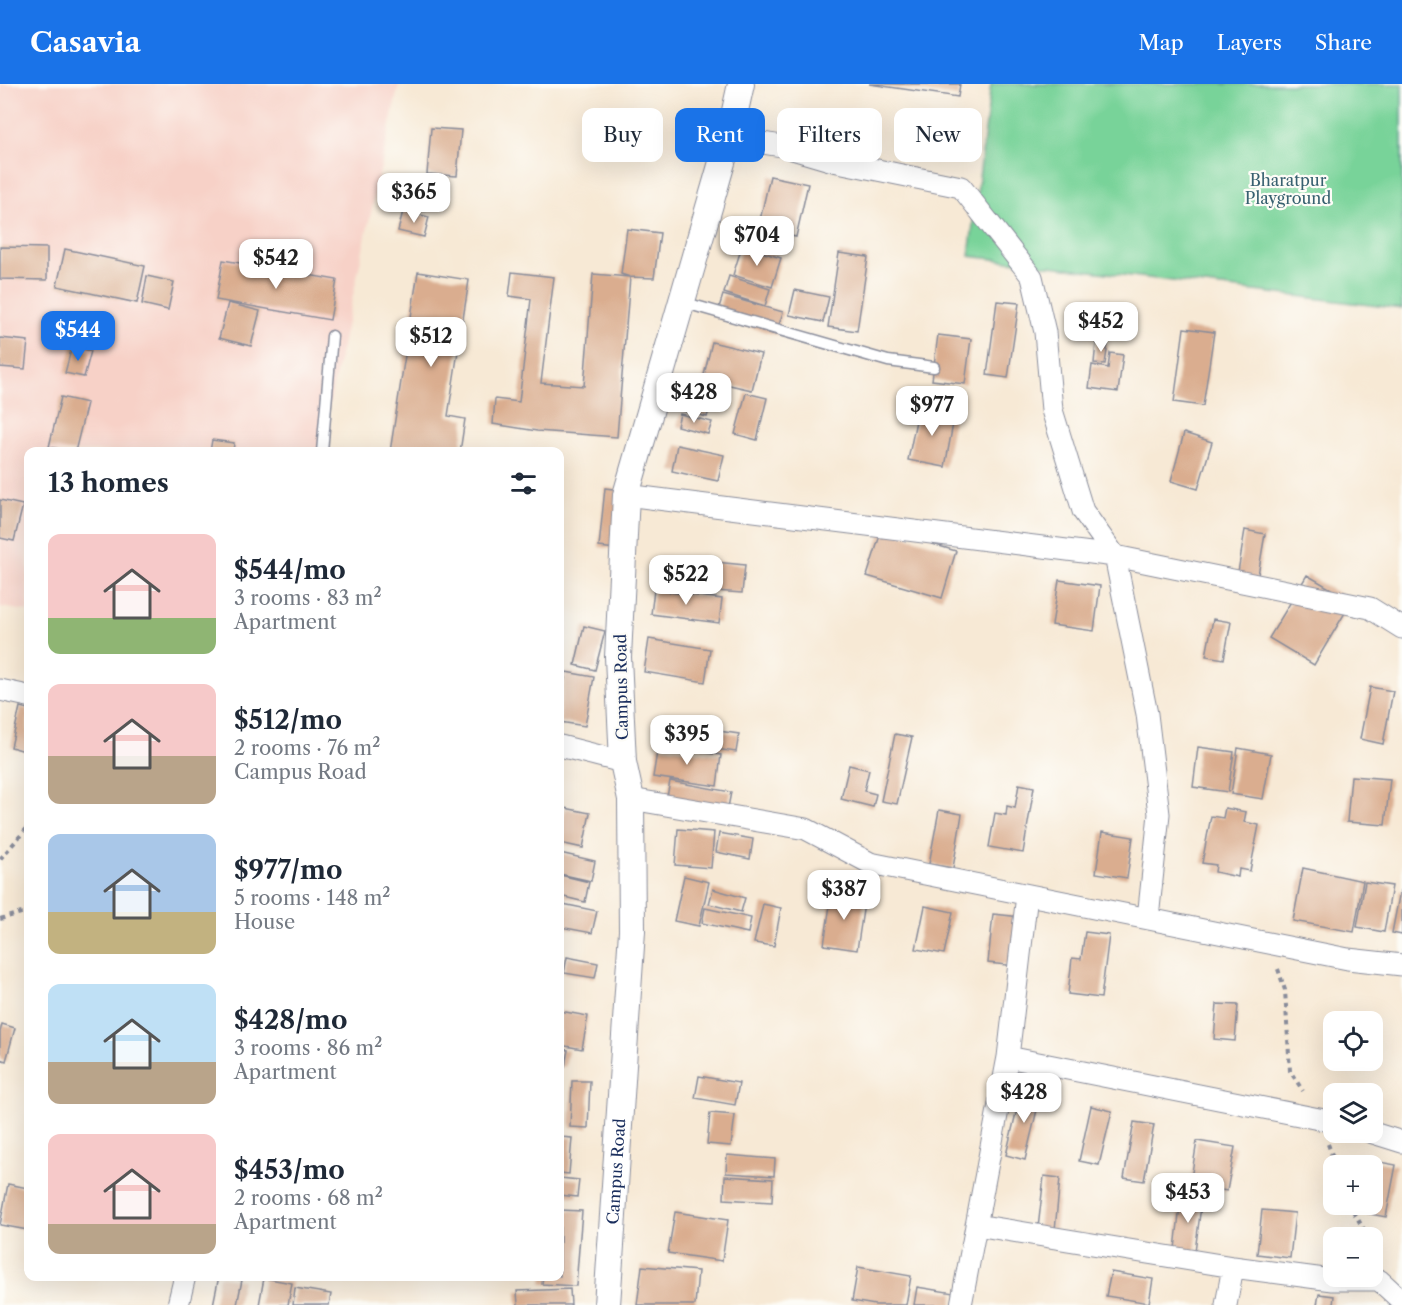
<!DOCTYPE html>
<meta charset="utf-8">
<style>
:root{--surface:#fff;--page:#f2f2f3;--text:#1f2937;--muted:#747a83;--accent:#1a73e8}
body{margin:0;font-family:"Libre Caslon Text",serif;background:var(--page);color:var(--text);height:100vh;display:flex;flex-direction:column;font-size:22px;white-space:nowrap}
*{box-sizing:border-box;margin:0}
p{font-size:20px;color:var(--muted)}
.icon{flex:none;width:33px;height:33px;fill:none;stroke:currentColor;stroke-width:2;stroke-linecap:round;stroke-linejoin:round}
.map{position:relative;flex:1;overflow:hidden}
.details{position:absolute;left:24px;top:363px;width:540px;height:834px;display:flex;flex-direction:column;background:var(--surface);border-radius:12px;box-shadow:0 6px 24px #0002}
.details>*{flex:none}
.banner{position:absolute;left:582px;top:24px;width:570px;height:54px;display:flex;gap:12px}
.controls{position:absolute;left:1323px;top:927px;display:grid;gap:12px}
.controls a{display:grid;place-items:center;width:60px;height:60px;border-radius:12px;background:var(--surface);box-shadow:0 6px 24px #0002;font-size:30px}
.price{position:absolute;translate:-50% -51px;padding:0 14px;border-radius:12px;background:#fff;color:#222;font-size:20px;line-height:39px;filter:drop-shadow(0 2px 3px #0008)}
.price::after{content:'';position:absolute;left:50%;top:36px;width:18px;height:14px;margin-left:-9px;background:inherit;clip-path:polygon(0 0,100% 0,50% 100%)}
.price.on{background:var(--accent);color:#fff}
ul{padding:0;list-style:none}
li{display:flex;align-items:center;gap:18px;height:150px;padding:0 24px}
li span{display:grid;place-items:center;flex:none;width:168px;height:120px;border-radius:12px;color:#555}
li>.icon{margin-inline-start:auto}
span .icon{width:72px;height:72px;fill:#fffc;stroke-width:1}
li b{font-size:26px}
h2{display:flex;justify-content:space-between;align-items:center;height:72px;padding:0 24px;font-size:26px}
.pill{padding:0 21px;border-radius:12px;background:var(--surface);box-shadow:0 6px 24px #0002;font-size:21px;line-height:54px}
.pill.on{background:var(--accent);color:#fff}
header{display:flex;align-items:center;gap:36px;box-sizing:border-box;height:84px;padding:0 30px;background:var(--accent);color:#fff}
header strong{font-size:28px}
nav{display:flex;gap:33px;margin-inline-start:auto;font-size:21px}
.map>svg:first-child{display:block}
.built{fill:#f7d1c7}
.green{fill:#78d399;stroke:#4a817c;stroke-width:1.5}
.building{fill:#daad8f}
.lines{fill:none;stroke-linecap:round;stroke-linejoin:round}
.service-casing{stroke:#898c9a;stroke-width:13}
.minor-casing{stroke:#898c9a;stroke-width:23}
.tertiary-casing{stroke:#898c9a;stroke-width:28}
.path{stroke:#898c9a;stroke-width:4;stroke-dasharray:4.5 4.5;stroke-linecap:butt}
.service{stroke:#fff;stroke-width:10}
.minor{stroke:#fff;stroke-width:21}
.tertiary{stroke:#fff;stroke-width:26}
.labels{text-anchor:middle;stroke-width:4.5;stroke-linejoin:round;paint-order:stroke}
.park-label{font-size:16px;fill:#376070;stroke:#fdfcf7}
.street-label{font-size:16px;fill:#1b2f5e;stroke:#fdfcf7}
</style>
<header>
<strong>Casavia</strong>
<nav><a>Map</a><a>Layers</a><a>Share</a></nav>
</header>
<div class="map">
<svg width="1402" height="1221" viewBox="0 0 1402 1221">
<rect width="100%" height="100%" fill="#fdfcf7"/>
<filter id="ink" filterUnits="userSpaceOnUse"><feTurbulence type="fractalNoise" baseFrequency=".0167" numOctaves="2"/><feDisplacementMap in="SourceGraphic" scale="12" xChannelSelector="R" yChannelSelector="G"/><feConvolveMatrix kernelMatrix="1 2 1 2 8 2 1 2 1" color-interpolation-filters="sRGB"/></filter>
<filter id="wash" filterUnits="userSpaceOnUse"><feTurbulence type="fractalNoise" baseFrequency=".008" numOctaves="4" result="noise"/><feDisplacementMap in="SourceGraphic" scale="24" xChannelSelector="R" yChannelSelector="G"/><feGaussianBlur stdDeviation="1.35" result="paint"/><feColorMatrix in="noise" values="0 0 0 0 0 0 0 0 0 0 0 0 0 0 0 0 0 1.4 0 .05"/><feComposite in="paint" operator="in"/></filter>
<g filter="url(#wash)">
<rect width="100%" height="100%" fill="#f7e9d5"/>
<path class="built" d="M0 0H399L319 367 28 368V527L0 523Z"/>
<path class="green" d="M991 0H1402V225L969 172Z"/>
<g id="blocks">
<path class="building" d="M869 0H960L958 13Z
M431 44 461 46 457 92 427 90Z
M770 92 808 100 796 153 758 145Z
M403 100 431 106 426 127 398 122Z
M403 127 429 133 424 153 398 147Z
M627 145 660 149 654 194 630 193 617 353 537 347 493 340 495 315 519 318 531 215 509 212 512 188 554 193 541 299 584 302 593 190 630 193 621 190Z
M742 162 781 174 772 203 733 191Z
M0 163 47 164V196L0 195Z
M65 165 145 182 137 219 57 202Z
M839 169 868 173 857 247 828 243Z
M223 176 337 196 330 236 216 216Z
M418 188 469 196 448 332 465 335 460 368H390Z
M147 192 174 198 168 226 142 220Z
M729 192 770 205 765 222 724 209Z
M795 206 829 213 823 238 789 231Z
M723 211 783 228 776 251 716 233Z
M997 217 1019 219 1008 294 987 291Z
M228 219 260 227 251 262 219 254Z
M1184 244 1214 248 1203 322 1174 318Z
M938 251 971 255 965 300 932 296Z
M0 254 28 257 25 285 0 283Z
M712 258 761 270 752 306 703 295Z
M1096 259 1108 260 1105 280 1094 279Z
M72 262 91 267 84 293 65 289Z
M1110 269 1123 271 1118 308 1089 304 1092 281 1108 284Z
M685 309 712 316 707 333 680 326Z
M746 309 767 314 757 356 735 350Z
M61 313 87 319 75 368 49 363Z
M919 322 955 329 945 383 908 376Z
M680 330 712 338 708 350 677 342Z
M1184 349 1212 358 1198 405 1171 397Z
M212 356 234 359 233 368H210Z
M677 361 724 371 718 397 672 387Z
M605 404 621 406 616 465 599 463Z
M0 416 23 421 14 457 0 454Z
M882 445 956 467 942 514 867 492Z
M1245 446 1265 450 1257 497 1237 494Z
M705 477 745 481 742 509 702 506Z
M659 488 697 494 694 509 656 503Z
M1307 491 1352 517 1314 581 1269 554Z
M1059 496 1100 502 1094 547 1052 541Z
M654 506 722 515 719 539 651 530Z
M1213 535 1231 538 1224 575 1206 572Z
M584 542 605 547 595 586 575 581Z
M649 555 710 565 705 598 644 588Z
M566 588 594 593 585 642 560 638V621Z
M1370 603 1393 607 1383 660 1360 655Z
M20 623 28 625V668L11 663Z
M677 641 739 650 736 668 674 659Z
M895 650 912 653 897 720 881 717Z
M658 662 721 671 717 702 653 693Z
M1198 663 1234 668 1228 708 1193 703Z
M1238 664 1271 670 1263 715 1231 710Z
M849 681 869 686 864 707 876 710 873 723 841 715Z
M1351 692 1390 695 1385 741 1347 738Z
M670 697 731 708 727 729 666 718Z
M1019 700 1034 703 1023 769 989 763 995 729 1006 731 1007 722 1015 724Z
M565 724 590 729 583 764 560 759Z
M1225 724 1246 728 1244 738 1259 741 1250 787 1239 785 1238 793 1215 788 1216 781 1202 779 1211 732 1223 734Z
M939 726 962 730 953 784 929 780Z
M678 745 714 748 711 784 675 781Z
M1102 748 1133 753 1127 794 1096 789Z
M719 749 753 755 750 775 716 768Z
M560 769 595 777 591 797 560 790Z
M1303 784 1363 797 1354 848 1293 837Z
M560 791 589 798 585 818 560 812Z
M684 792 709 798 699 842 674 837Z
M1365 798 1392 802 1384 848 1357 843Z
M713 805 745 814 741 828 709 820Z
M1400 807H1402V851L1392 849Z
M832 808 865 813 857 866 824 861Z
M563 820 597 827 592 849 560 843Z
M763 820 781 824 774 862 754 859Z
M925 822 953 828 944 870 916 865Z
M705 824 751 834 748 849 702 839Z
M993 830 1021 833 1016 882 988 879Z
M1085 848 1109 851 1101 914 1068 910 1072 874 1081 875Z
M567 873 598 879 595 894 564 889Z
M1217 920 1238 921 1235 957 1214 955Z
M560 927 588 932 582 965 560 961Z
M2 940 15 944 6 977 0 975V948Z
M560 965 568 966 565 983 560 982Z
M699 992 739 999 735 1021 695 1014Z
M572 997H590L588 1044 570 1043Z
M1022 1004 1041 1009 1025 1076 1006 1071Z
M1091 1022 1112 1027 1099 1081 1079 1077Z
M710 1029 735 1031 731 1062 707 1060Z
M1134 1038 1154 1041 1144 1097 1124 1094Z
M560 1053 572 1054 569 1090 560 1089Z
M1197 1057 1235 1063 1227 1107 1190 1101Z
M727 1071 775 1075 774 1092 726 1089Z
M1374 1077 1396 1081 1386 1133 1364 1129 1366 1120H1372Z
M725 1092 773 1095 772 1118 724 1115Z
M1044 1092 1060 1094 1055 1146 1038 1144Z
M560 1094 579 1096 577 1113 560 1111Z
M8 1100 28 1104V1146L0 1141Z
M1181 1113 1202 1115 1195 1167 1175 1165Z
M560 1126 582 1127 576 1202 542 1200 543 1192H560Z
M1262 1126 1295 1129 1290 1174 1257 1170Z
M675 1128 728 1136 722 1177 668 1169Z
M642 1182 698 1187 695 1221H637Z
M858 1183 911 1192 906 1221H875L852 1217Z
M1111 1188 1153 1195 1149 1219 1106 1212Z
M219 1192 242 1196 237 1221H213Z
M264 1194 292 1199 288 1221H259Z
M917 1203 954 1209 952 1221H914Z
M295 1204 331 1210 329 1221H293Z
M570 1205 571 1221H518L517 1207Z
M1319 1210 1334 1212 1333 1221H1317Z"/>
</g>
</g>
<g filter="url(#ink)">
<use href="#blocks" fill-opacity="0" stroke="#898c9a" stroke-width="1.5"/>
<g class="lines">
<g class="service-casing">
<path id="service" d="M682 218 888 277 934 283
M322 368 332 252"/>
</g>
<g class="minor-casing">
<path id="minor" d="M729 54 782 62 833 77 961 103 1032 193 1045 248 1052 326 1083 427 1115 472 1147 630 1159 730 1148 834
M626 411 1115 472 1370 524 1402 544
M0 606 28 612
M560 662 623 678
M631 715 806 745 870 779 1348 875 1402 881
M1008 973 1334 1038
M1370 1048 1402 1058
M976 1141 1233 1183 1332 1196H1379L1402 1217
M178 1221 185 1192
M961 1221 1008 973 1027 811
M1226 1221 1233 1183"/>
</g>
<g class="tertiary-casing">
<g id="tertiary">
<path id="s1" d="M607 1221 632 847 631 715 623 678 618 573 626 411 729 54 741 0"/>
</g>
</g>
<path class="path" d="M0 775 28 743
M0 835 28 827
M1278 885 1285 906 1290 987 1303 1007
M1328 1060 1336 1082
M1349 1120 1369 1154
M1372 1159 1378 1167V1174"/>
<use href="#service" class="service"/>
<use href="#minor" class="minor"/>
<use href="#tertiary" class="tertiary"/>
</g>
</g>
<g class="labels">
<g class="park-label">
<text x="1288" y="102">Bharatpur<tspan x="1288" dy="18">Playground</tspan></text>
</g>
<g class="street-label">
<text transform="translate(621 603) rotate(-91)" y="6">Campus Road</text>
<text dy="6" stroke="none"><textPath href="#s1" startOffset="134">Campus Road</textPath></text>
</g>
</g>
</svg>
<div class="controls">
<a><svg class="icon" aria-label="locate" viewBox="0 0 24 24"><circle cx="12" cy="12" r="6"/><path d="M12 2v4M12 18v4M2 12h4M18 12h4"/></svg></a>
<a><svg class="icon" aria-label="layers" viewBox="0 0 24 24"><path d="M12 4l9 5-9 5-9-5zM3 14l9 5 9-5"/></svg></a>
<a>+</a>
<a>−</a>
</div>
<b class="price" style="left:414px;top:140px">$365</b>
<b class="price" style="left:757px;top:183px">$704</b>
<b class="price" style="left:276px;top:206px">$542</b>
<b class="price" style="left:1101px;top:269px">$452</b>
<b class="price on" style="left:78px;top:278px">$544</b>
<b class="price" style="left:431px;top:284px">$512</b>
<b class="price" style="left:694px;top:340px">$428</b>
<b class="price" style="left:932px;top:353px">$977</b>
<b class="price" style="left:686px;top:522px">$522</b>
<b class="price" style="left:687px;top:682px">$395</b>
<b class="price" style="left:844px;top:837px">$387</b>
<b class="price" style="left:1024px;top:1040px">$428</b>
<b class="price" style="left:1188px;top:1140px">$453</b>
<div class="banner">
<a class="pill">Buy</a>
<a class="pill on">Rent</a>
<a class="pill">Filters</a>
<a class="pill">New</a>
</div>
<section class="details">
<h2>13 homes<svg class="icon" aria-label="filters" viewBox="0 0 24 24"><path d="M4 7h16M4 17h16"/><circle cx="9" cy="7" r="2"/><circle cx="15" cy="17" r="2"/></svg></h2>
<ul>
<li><span style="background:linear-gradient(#f6c9c9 70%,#8fb573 0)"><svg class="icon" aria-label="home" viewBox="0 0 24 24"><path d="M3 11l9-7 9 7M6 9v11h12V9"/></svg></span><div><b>$544/mo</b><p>3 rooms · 83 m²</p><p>Apartment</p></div></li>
<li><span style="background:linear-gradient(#f6c9c9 60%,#b9a48a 0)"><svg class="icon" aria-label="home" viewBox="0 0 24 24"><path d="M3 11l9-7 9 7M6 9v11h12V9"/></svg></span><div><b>$512/mo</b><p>2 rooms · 76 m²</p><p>Campus Road</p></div></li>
<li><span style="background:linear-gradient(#a9c7e8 65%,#c2b280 0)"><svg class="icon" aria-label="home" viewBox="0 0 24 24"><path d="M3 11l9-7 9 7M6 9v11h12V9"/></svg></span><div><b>$977/mo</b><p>5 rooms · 148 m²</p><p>House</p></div></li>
<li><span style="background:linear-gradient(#bfe0f5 65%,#b9a48a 0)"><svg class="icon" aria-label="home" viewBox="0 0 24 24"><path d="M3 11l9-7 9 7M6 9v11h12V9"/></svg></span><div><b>$428/mo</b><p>3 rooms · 86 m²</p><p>Apartment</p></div></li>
<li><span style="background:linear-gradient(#f6c9c9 75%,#b9a48a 0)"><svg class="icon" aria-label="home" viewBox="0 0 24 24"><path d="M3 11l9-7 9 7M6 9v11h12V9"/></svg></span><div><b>$453/mo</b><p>2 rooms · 68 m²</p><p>Apartment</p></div></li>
</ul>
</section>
</div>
